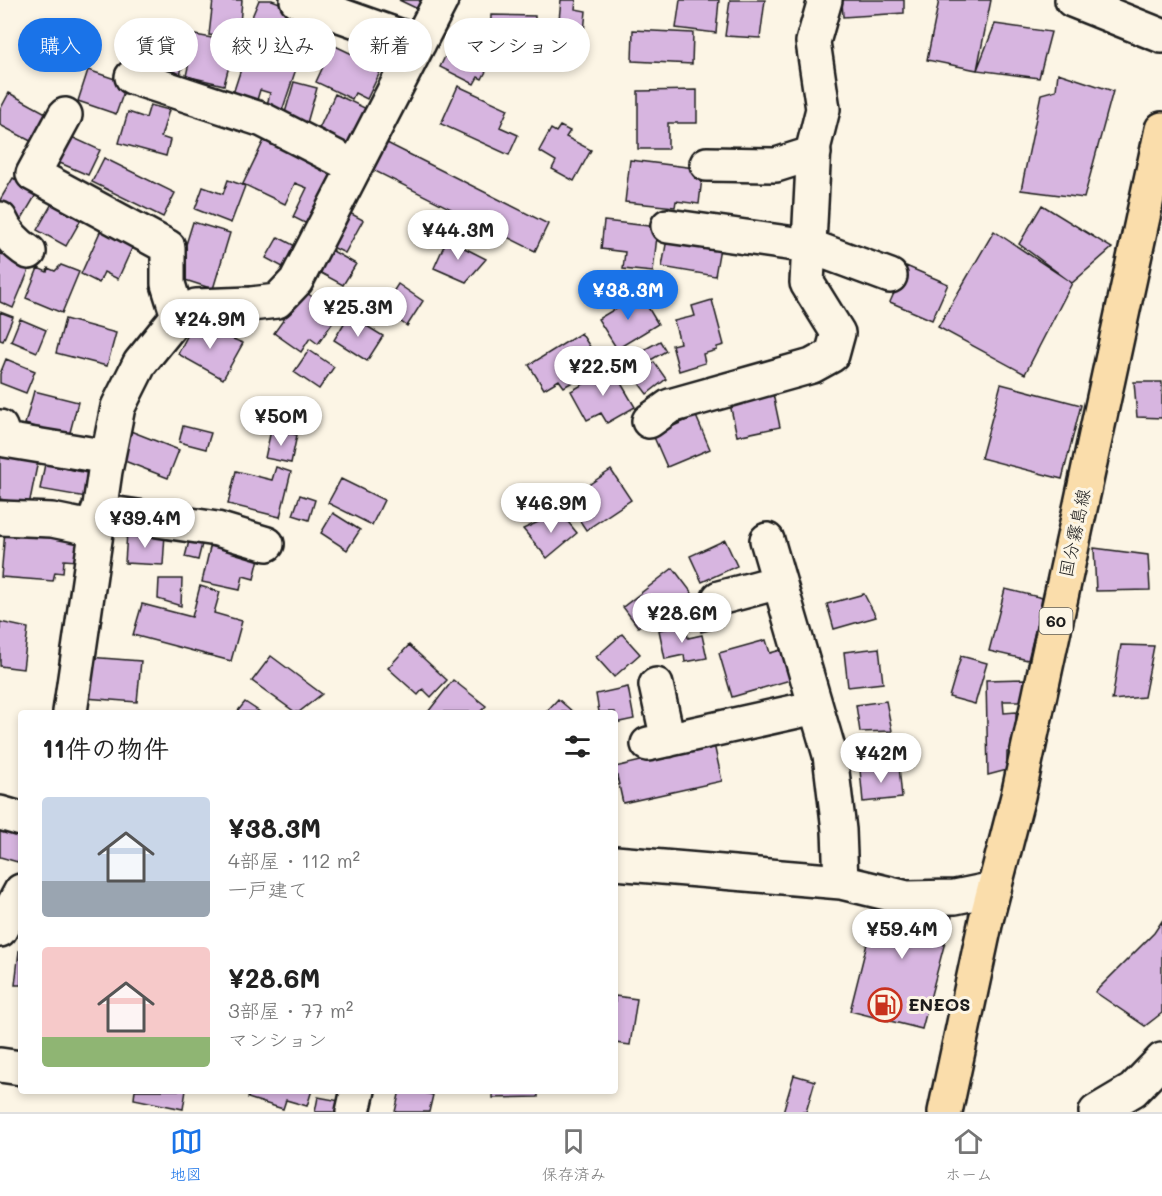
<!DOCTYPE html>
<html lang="ja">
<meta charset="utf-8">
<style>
:root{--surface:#fff;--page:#f6f6f6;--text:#222;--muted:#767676;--line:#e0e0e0;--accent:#1a73e8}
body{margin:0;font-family:Mali,"Klee One",sans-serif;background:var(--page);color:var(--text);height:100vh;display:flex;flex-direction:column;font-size:22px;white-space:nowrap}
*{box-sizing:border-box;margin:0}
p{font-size:20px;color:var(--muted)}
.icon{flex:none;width:33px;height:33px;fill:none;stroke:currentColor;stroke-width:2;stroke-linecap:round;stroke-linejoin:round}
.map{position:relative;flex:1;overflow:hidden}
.details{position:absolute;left:18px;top:710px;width:600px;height:384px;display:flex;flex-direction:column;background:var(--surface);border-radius:6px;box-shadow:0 3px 9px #0003}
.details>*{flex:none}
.guide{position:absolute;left:18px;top:18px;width:600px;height:54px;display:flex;gap:12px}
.price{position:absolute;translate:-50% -51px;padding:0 14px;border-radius:21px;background:#fff;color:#222;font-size:20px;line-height:39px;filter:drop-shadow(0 2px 3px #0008)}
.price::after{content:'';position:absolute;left:50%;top:36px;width:18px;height:14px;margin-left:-9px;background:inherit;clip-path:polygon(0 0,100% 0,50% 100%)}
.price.active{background:var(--accent);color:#fff}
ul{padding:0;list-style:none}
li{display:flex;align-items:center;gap:18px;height:150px;padding:0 24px}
li span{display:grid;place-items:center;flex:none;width:168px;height:120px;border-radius:6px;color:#555}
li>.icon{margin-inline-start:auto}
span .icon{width:72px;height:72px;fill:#fffc;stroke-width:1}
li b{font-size:26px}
h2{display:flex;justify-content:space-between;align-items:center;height:72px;padding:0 24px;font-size:26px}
.tag{padding:0 21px;border-radius:27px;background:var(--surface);box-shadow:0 3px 9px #0003;font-size:21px;line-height:54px}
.tag.active{background:var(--accent);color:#fff}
.menu{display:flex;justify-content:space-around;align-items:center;height:84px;border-top:2px solid var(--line);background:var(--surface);font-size:16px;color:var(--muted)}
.menu a{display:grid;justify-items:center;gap:3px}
.menu .active{color:var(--accent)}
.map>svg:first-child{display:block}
.building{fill:#d7b5e0;stroke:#1c1c1c;stroke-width:1.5}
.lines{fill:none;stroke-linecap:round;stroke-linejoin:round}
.minor-casing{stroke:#1c1c1c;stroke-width:38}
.major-casing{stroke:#1c1c1c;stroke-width:38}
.minor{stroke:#fcf5e5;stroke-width:33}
.major{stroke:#faddab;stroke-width:33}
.labels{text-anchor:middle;stroke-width:6;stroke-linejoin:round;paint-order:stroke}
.shield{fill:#fcf5e5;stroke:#5f5d58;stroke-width:1.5}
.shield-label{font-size:16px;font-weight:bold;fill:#1c1c1c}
.street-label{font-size:18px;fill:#1c1c1c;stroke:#fcf5e5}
.poi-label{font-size:18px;font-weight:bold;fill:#1c1c1c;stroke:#fcf5e5;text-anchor:start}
</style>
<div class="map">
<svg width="1162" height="1112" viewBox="0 0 1162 1112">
<rect width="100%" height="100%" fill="#fcf5e5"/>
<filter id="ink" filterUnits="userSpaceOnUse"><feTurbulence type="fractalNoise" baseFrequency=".0167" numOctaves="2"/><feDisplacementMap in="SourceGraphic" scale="12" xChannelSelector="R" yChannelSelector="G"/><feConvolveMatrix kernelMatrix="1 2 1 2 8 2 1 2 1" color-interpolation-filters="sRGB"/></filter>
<g filter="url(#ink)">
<path class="building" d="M213 0H242L240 24 248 27 247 40 209 35Z
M259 0H272L313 16 298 52 271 41 274 34 249 24Z
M399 0H428L422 11Z
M561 0H576L575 9 586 11 581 62 555 60Z
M680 0H719L716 33 676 28Z
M730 0H765L760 38 725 36Z
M842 0H904V13L843 17Z
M939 0H991L977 70 927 60Z
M491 15 535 16 534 68 498 67 499 51H490Z
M317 17 334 24 326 42 309 36Z
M995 24 1051 32 1039 78 977 70Z
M633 30 693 33 692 64 632 61Z
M457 32 488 47 484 54 493 58 482 79 478 77 474 84 440 67Z
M195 35 241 43 236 67 229 66 224 85 186 76Z
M249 44 299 60 281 114 266 109 270 93 260 90 254 110 230 103Z
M166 45 186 50 180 76 160 71Z
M333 45 382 68 367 99 355 93 352 99 316 82Z
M88 70 127 83 116 114 78 101Z
M1058 73 1113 91 1084 198 1021 190 1041 94 1056 90Z
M294 82 317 88 305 130 282 123Z
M458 86 508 109 500 127 518 135 509 155 441 124Z
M697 90V123H668V149H638V91Z
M9 93 55 118 40 146 0 125V110Z
M335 94 369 110 349 152 313 142Z
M150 105 169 110 161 137 170 140 166 156 119 143 128 112 146 118Z
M560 126 570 131 566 137 591 150 574 181 552 169 556 161 539 151 551 129 556 132Z
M65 134 100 150 88 175 53 160Z
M267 134 341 168 313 227 293 217 307 188 295 183 285 204 243 184Z
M383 141 548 224 535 251 369 168Z
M104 158 175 193 163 217 92 182Z
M630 160 703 169 699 204 676 201 675 207 625 202Z
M13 178 37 193 21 220 0 208V200Z
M228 180 245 186 231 223 195 209 203 187 223 194Z
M54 200 83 216 66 246 37 230Z
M1042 205 1112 248 1072 283 1019 244Z
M346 211 363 220 345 253 328 245Z
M604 221 658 227 653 272 623 269 625 252 601 249Z
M193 222 230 233 213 289 176 277Z
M104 223 137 237 118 279 104 272 99 283 81 274Z
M994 231 1072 283 1025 374 938 327Z
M668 233 721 242 715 276 662 267Z
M278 237 301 249 290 271 266 258Z
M447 239 486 259 466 282 434 268Z
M331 250 356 264 343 285 319 272Z
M0 253 31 265 13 308 0 302Z
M61 265 79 272 62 313 26 298 38 268 47 272 48 268 55 271Z
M906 266 948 284 932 320 890 302Z
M398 284 423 301 407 326 382 309Z
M304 291 338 315 318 344 310 338 301 352 274 333Z
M640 294 658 324 617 349 598 319Z
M712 300 724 345 717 347V350L703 354 705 363 679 371 672 345 680 343 674 321 695 316 692 306Z
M0 312 13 317 3 341 0 340Z
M349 315 383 336 367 361 334 340Z
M20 319 46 330 37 352 11 341Z
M65 319 116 333 107 366 56 353Z
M194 323 243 343 223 379 178 354Z
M581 333 598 359 585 367 588 373 564 387 559 380 544 389 529 365Z
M660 341 666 351 634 370 627 359Z
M309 350 334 367 319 389 294 372Z
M6 359 35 371 26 393 0 383V374Z
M654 362 666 379 647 394 634 377Z
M612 368 635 407 607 423 601 413 587 420 571 391Z
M1134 382H1162V418L1137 417Z
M1001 384 1081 405 1062 479 981 458Z
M34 391 78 402 69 436 25 424Z
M773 394 780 427 737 436 730 404Z
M696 416 710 449 667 467 653 435Z
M183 426 211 433 206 449 179 442Z
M128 430 179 450 168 478 117 458Z
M271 430 297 435 291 463 265 458Z
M0 453 38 461 29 505 0 499Z
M45 464 92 474 86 497 40 489Z
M276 467 291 472 280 517 228 504 236 471 272 480Z
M611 470 631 500 586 530 566 500Z
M341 479 384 500 372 525 328 503Z
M300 495 315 500 309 520 293 515Z
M560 512 577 533 547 558 523 529Z
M333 513 360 530 347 550 321 533Z
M5 531 79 538 77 561 64 560 63 573 55 572 53 581 1 577Z
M127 532 165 534 163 565 125 563Z
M725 540 737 566 702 582 690 556Z
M189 541 202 544 198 560 185 557Z
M211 543 260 554 254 579 243 576 240 590 202 582Z
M1094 548 1148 555 1150 590 1096 591Z
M673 568 692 593 655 622 651 617 638 627 623 607Z
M159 579H182L181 606 158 599Z
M200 586 220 592 214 613 242 621 231 661 133 635 142 604 192 617Z
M1005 589 1043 598 1028 660 989 651Z
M864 594 876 617 834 629 827 604Z
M709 614 713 629 701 632 697 617Z
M0 622 28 628 23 669 0 666Z
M686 625 688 638 702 635 707 658 685 662 684 655 665 659 659 630Z
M622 634 640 654 614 677 596 657Z
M766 640 770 653 788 648 797 678 732 697 719 653Z
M409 645 447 680 431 697 423 689 418 695 388 668Z
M1121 645 1154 646 1144 697 1112 700Z
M879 648 883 683 848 687 844 652Z
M271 656 322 694 299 712H295L252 681Z
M961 656 987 663 975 704 949 697Z
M88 657 141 661 137 702 85 698Z
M1024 679V701H1003L1004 713 1016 712 1017 749 1007 752V770L988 775 986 680Z
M453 680 486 706 480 712H428Z
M628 687 634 719 615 723V712H599L596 694Z
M558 699 573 712H546Z
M886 701 892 731 860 732 856 705Z
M245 702 260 712H237Z
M714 744 722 781 623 803 615 767Z
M899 766 902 798 863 802 860 770Z
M0 821 21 826V863L0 857Z
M879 896 955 904 922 1029 850 1011Z
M1162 921V1013L1145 1026 1095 992 1154 933Z
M19 951 21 952V985H15Z
M615 996 637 999 630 1045 615 1043Z
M794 1075 815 1081 806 1112H783Z
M135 1090H186L183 1109 134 1099Z
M250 1090H312L307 1106 286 1100 283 1109 248 1098Z
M400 1090H412L433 1095 429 1112H395Z
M493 1090H538V1097L493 1098Z
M318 1097 340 1101 338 1112H315Z"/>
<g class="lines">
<g class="minor-casing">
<path id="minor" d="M297 0 419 43
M1072 0 1162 36
M132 77 263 120 355 167
M65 115 33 174 168 247V284L178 316
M707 164 776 165 814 153
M0 219C6 233 16 244 29 252
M668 226 809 246 890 276
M649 421 670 406 812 366 832 355 838 333 807 283 814 145 823 109 813 42 825 0
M0 427 5 440 108 457
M98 511 217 529 267 544
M0 518 52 520 96 529
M767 540 830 755 839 830 841 882
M719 598 779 582
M656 685 668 740
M70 712 105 471 118 407 140 363 178 316 196 306 251 304 277 301 296 281 441 0
M648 744 816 707
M0 813 21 819
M615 863 841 882 907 898 955 897 994 889
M0 930 21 891
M0 1065 21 1068
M353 1112 358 1090
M1096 1112 1133 1090 1162 1060"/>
</g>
<g class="major-casing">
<path id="major" d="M945 1112 986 920 1018 796 1162 129"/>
</g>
<use href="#minor" class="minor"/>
<use href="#major" class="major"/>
</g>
</g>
<defs>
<g id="fuel-ring" transform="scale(1.725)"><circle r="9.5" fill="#fcf5e5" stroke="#c8321e" stroke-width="1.5"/><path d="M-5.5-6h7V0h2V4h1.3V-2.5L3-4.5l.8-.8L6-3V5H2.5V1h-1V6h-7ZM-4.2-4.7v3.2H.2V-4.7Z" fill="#c8321e"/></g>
</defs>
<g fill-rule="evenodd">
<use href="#fuel-ring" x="885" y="1005"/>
</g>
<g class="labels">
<rect class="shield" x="1039.5" y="608" width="33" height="26" rx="4.5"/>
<g class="shield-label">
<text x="1056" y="627">60</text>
</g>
<g class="street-label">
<text transform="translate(1075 533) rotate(-78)" y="6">国分霧島線</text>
</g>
<g class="poi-label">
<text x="908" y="1011">ENEOS</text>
</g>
</g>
</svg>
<b class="price" style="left:458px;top:261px">¥44.3M</b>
<b class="price active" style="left:628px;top:321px">¥38.3M</b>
<b class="price" style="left:358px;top:338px">¥25.3M</b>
<b class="price" style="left:210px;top:350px">¥24.9M</b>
<b class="price" style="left:603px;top:397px">¥22.5M</b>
<b class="price" style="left:281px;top:447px">¥50M</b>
<b class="price" style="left:551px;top:534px">¥46.9M</b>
<b class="price" style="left:145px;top:549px">¥39.4M</b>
<b class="price" style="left:682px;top:644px">¥28.6M</b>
<b class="price" style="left:881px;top:784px">¥42M</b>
<b class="price" style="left:902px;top:960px">¥59.4M</b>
<div class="guide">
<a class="tag active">購入</a>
<a class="tag">賃貸</a>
<a class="tag">絞り込み</a>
<a class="tag">新着</a>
<a class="tag">マンション</a>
</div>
<section class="details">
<h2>11件の物件<svg class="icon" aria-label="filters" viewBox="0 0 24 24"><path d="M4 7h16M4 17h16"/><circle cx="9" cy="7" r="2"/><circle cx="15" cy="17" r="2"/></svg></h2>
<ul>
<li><span style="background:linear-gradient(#c9d6e8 70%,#9aa5b1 0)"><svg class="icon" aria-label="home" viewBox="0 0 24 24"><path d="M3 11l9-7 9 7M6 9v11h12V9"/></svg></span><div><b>¥38.3M</b><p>4部屋 · 112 m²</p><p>一戸建て</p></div></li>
<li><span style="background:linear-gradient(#f6c9c9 75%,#8fb573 0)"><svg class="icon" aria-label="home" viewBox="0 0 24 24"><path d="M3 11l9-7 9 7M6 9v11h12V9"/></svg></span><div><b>¥28.6M</b><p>3部屋 · 77 m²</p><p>マンション</p></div></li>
</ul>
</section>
</div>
<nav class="menu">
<a class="active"><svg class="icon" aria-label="map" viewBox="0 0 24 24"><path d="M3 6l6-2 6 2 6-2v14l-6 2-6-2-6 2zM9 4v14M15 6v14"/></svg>地図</a>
<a><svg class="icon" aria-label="saved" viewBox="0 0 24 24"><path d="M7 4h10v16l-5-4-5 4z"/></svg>保存済み</a>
<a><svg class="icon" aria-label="home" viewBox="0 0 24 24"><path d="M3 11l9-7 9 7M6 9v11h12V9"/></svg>ホーム</a>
</nav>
